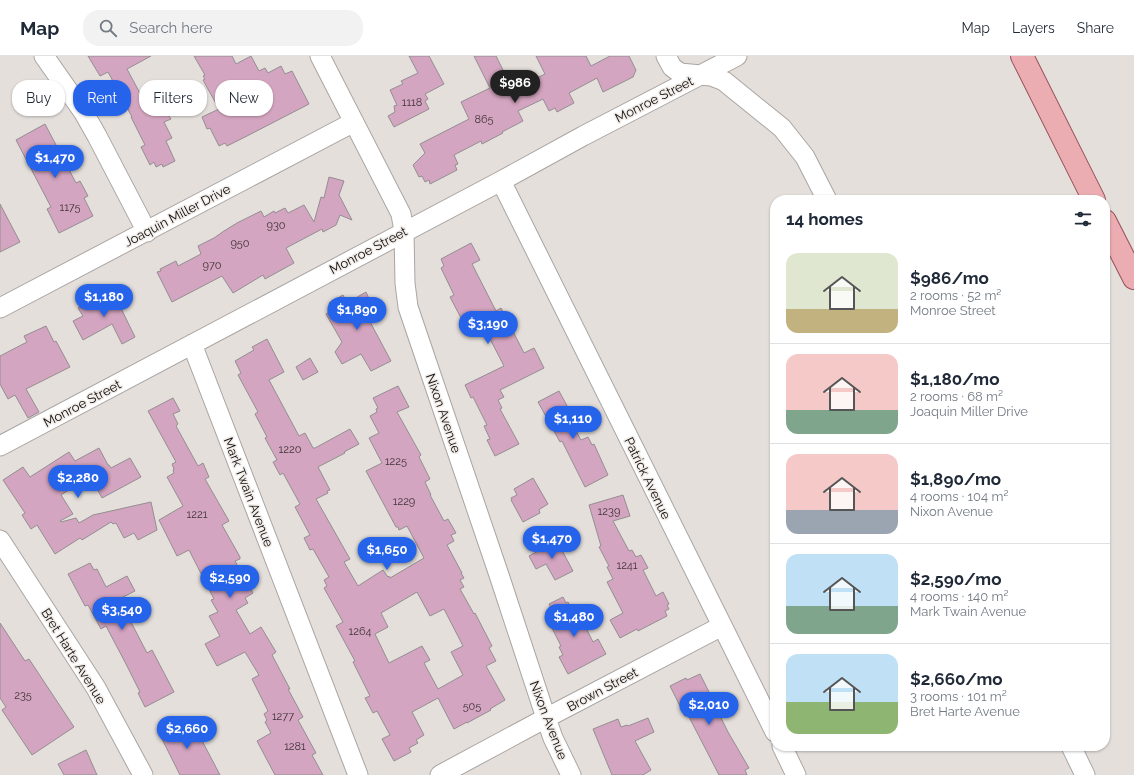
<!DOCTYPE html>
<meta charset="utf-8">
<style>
:root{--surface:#fff;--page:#f2f2f3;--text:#1f2937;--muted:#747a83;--line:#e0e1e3;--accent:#2563eb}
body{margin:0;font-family:Raleway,sans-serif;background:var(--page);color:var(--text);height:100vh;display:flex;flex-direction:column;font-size:15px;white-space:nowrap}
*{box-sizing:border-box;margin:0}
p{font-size:13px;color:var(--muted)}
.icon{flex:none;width:22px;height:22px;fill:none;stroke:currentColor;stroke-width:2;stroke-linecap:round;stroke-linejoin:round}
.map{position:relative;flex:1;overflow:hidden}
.panel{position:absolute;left:770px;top:139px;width:340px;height:556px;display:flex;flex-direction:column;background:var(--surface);border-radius:16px;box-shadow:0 1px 3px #0004}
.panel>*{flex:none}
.guide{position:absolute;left:12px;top:24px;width:380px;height:36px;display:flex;gap:8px}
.price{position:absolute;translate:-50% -34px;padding:0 9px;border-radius:14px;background:var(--accent);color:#fff;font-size:13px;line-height:26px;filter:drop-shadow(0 1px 2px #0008)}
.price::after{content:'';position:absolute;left:50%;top:24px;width:12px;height:9px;margin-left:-6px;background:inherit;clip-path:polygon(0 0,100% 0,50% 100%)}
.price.on{background:#222;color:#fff}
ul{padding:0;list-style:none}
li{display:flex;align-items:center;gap:12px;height:100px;padding:0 16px}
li+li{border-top:1px solid var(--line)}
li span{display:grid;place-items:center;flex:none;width:112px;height:80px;border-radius:12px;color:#555}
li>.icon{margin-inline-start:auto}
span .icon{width:48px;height:48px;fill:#fffc;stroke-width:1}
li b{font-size:17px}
h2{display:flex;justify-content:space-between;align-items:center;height:48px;padding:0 16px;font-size:17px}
.pill{padding:0 14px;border-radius:16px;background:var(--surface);box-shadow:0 1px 3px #0004;font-size:14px;line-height:36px}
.pill.on{background:var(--accent);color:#fff}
header{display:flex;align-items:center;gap:24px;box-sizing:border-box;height:56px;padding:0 20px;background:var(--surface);border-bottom:1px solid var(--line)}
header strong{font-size:19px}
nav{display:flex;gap:22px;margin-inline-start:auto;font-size:14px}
.search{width:280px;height:36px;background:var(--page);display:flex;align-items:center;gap:10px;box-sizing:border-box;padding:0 14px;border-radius:16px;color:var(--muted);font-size:15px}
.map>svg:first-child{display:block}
.building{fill:#d4a5c0;stroke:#938e91;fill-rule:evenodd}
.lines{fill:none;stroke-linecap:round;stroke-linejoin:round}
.minor-casing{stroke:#aaa5a2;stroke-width:21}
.major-casing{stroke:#955157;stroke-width:24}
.minor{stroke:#fff;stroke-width:19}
.major{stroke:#ebacb2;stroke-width:22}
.labels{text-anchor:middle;stroke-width:3;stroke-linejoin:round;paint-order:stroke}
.number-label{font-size:11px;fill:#403339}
.street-label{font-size:13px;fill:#0e0d0c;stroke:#f1ece8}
</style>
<header>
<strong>Map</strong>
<div class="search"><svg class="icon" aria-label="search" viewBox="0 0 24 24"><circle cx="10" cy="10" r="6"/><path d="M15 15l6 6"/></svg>Search here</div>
<nav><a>Map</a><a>Layers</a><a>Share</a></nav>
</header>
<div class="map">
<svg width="1134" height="719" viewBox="0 0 1134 719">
<rect width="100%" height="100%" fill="#e4dfdb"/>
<path class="building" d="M88 0H151L127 13 142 41 145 40 150 49 168 40 176 57 169 60 171 63 164 66 172 82 166 85 175 105 163 111 162 108 156 111 154 106 150 109 141 91 145 89 131 61H132L115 29 108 16 100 20Z
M194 0H232L236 8 251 0 259 15 265 12 268 17 281 10 285 18 292 15 309 48 247 80 227 90 225 87 219 90 210 72 207 73 202 61 219 53 203 24 205 23 203 20 205 19Z
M409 0H429L444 28 425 38 428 43 425 45 429 53 394 71 388 60 395 56 394 50 397 49 390 34 403 28 401 25 418 17Z
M474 0H496L512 32 518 29 519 31 545 18 536 0H586L591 10 610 0H629L636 14 633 21 603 36 597 22 569 37 574 47 557 56 555 52 549 55 543 43 518 55 523 65 502 76 503 77 482 88 481 85 454 99 458 108 455 109 457 114 430 128 429 124 425 126 422 120 419 121 413 109 425 97 420 88 469 63 461 46 490 32Z
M45 68 76 127 80 125 88 140 84 142 93 160 59 177 47 153 51 151 16 84Z
M329 121 344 125 339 139 352 164 340 159 336 169 323 176 322 173 286 192 294 207 265 223 263 219 233 237 222 220 172 246 157 216 161 215 160 213 176 205 178 210 201 198 198 190 214 182 224 175 237 167 261 155 264 161 274 155 275 157 285 152 288 157 304 149 314 166 321 141 324 142Z
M0 148 20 186 0 196Z
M471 187 480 204 472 208 496 255 501 252 524 297 534 292 544 312 500 334 504 341 498 344 502 352 500 353 519 388 495 400 487 384 490 383 484 370 487 369 473 341 471 342 465 329 504 310 488 279 486 280 482 273 470 279 450 241 454 239 441 212 444 210 441 203Z
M113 236 135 281 122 288 112 268 83 284 73 265 83 260 78 252 100 241 101 242Z
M366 236 377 260 369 264 391 305 371 315 361 298 342 308 335 296 342 286 326 258 333 254 329 247 343 239 347 247Z
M46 270 54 286 56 285 70 311 26 333 39 356 28 362 15 339 8 343 0 328V300L27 286 24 280Z
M267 283 284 316 269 324 299 380 305 377 313 392H315L350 373 359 388 344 396 345 397 318 411 330 434 327 435 328 437 316 443 350 503 344 506 358 530 383 514 388 521 389 520 390 522 424 502 407 470 399 474 398 471H396L366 415 382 407 369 382 379 377 370 360 377 356 376 353 378 352 373 342 398 330 409 351 397 356 421 399 419 401 430 423 425 426 431 439H430L444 465 448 463 456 477 451 479 454 485 447 489 462 517H461L464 522 460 524 464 531 460 533 474 558 475 557 492 590 489 592 496 605 486 610 505 644 490 653 491 654 467 667V666L454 673 438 642 412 656 424 679 416 684 418 687 409 692 411 696 394 705 382 683 390 679 377 655 373 657 365 642 370 640 353 606 355 605 336 570 343 566 324 532 327 530 324 524 329 521 313 493 310 494 304 482 310 479 295 451 300 448 283 417 280 419 273 406 277 404 265 382 267 381 255 358 258 356 238 319 241 317 235 305 254 294 252 291ZM417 536 430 560 444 553 463 590 451 596 463 619 438 633 424 607 430 604 422 590 389 607 375 578 388 571 381 557Z
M310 302 318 316 303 324 296 311Z
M559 335 572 359 568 361 581 384 588 381 592 389 594 388 608 419 585 431 562 385 560 386 538 346Z
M173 342 180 355 173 358 178 368 176 370 198 410 203 407 209 421 205 423 229 465 222 469 240 501V503L235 505 253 537 245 542 248 547 236 554 250 578 261 571 276 596 272 599 290 633H288L303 661 298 664 316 697 312 699 323 719H275L257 685 271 677 265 666 267 664 264 658 268 655 252 623 259 619 245 596 217 610 205 588 220 580 209 560 218 556 211 544 214 543 189 494 177 500 159 464 183 450 167 421 174 417 173 414 174 413 172 408 176 406 148 355Z
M99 392 108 409H109L111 412 130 402 141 421 102 442 90 420 61 439 73 458 60 465 61 466 76 462 79 467 93 459 151 446 157 474 138 484 134 477 124 482 116 467 113 468 111 466 82 484 80 482 55 498 37 469 31 473 22 459 25 457 3 424 23 411 30 421 69 396 75 405Z
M533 422 548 448 540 453 539 454 540 457 523 466 511 444H512L511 442 517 439 514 433Z
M623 439 630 460 613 465 629 495 632 494 636 501 641 499 648 512 643 514 656 540 663 536 669 548 667 549 669 553 665 555 667 560 638 575 637 573 620 582 610 564 623 557 607 526 613 523 607 511 609 510 599 491 601 490 589 449Z
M557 485 573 515 555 524 546 508 536 513 529 500Z
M90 507 94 514 97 513 106 531 127 520 135 535 119 543 147 597 152 594 174 636 145 651 138 637 140 636 126 608 106 570 101 573 88 549 85 550 68 518Z
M563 541 566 547 568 546 574 558 578 556 593 586 598 583 606 598 568 618 559 601 563 599 559 591 561 590 552 572 558 569 550 555 552 554 549 548Z
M0 567 25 605 29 603 74 671 32 699 2 654 6 651 0 642Z
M700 618 714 646H713L728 676 749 712 745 714 747 719H719L688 659 685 660 670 630 686 622 687 624Z
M648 662 654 676 635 685 651 714 643 719H612L593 673 618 663 621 671 627 669 628 670Z
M177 663 179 666 185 663 193 680 198 677 220 719H180L157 673Z
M86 694 97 719H64L58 708Z"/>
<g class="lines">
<g class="minor-casing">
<path id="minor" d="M44 0 84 57 97 80 147 176
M320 0 401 158 404 175 405 227 408 251 499 519 546 662 553 682 571 719
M666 0 672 11 680 17 711 20 724 25 782 72 805 101 827 144
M501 125 775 676
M0 252 354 66
M192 288 358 719
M0 390 501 125 583 80 737 0
M0 484 96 632 143 719
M782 690 796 719
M1071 690 1085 719
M440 719 546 662 722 570"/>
</g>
<g class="major-casing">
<path id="major" d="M1022 0 1094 144
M1105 165 1134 222"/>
</g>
<use href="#minor" class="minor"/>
<use href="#major" class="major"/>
</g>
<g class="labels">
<g class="number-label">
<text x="412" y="50">1118</text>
<text x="484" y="67">865</text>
<text x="70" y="155">1175</text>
<text x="276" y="173">930</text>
<text x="240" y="191">950</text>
<text x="212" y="213">970</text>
<text x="290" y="397">1220</text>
<text x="396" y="409">1225</text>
<text x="404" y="449">1229</text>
<text x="609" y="459">1239</text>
<text x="197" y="462">1221</text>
<text x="627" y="513">1241</text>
<text x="360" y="579">1264</text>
<text x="23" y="643">235</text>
<text x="472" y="654">505</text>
<text x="283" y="664">1277</text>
<text x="295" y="694">1281</text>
</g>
<g class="street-label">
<text transform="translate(654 43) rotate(-27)" y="5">Monroe Street</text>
<text transform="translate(177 159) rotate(-28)" y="5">Joaquin Miller Drive</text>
<text transform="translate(368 194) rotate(-28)" y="5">Monroe Street</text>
<text transform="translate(82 347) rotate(-28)" y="5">Monroe Street</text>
<text transform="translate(444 357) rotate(71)" y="5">Nixon Avenue</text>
<text transform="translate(648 422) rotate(64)" y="5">Patrick Avenue</text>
<text transform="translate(249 436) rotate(69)" y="5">Mark Twain Avenue</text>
<text transform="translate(74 600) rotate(58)" y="5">Bret Harte Avenue</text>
<text transform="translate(602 633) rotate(-28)" y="5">Brown Street</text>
<text transform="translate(549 664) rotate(69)" y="5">Nixon Avenue</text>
</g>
</g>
</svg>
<b class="price on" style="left:515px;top:48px">$986</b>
<b class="price" style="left:55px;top:123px">$1,470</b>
<b class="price" style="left:104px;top:262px">$1,180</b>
<b class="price" style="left:357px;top:275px">$1,890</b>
<b class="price" style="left:488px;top:289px">$3,190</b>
<b class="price" style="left:573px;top:384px">$1,110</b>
<b class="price" style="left:78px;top:443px">$2,280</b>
<b class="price" style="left:552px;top:504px">$1,470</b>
<b class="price" style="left:387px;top:515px">$1,650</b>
<b class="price" style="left:230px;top:543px">$2,590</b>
<b class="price" style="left:122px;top:575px">$3,540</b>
<b class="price" style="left:574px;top:582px">$1,480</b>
<b class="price" style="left:709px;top:670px">$2,010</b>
<b class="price" style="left:187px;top:694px">$2,660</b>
<div class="guide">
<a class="pill">Buy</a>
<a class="pill on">Rent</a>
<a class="pill">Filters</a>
<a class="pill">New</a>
</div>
<section class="panel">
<h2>14 homes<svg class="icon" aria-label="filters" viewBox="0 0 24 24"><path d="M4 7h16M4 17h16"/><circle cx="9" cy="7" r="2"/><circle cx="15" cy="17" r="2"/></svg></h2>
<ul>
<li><span style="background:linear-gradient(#dfe7d0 70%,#c2b280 0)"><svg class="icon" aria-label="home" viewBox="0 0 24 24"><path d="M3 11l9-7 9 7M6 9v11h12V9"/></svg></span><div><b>$986/mo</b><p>2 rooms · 52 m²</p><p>Monroe Street</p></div></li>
<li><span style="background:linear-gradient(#f6c9c9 70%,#7fa58c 0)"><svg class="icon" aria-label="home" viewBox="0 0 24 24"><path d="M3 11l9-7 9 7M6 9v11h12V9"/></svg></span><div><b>$1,180/mo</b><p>2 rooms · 68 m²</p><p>Joaquin Miller Drive</p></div></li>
<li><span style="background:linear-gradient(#f6c9c9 70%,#9aa5b1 0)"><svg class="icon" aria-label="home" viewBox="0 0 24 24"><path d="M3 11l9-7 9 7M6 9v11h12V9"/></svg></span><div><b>$1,890/mo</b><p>4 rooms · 104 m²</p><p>Nixon Avenue</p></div></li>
<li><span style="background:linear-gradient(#bfe0f5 65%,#7fa58c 0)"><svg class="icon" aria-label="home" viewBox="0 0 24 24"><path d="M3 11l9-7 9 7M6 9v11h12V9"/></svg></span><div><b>$2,590/mo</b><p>4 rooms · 140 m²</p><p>Mark Twain Avenue</p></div></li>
<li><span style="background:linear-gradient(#bfe0f5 60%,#8fb573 0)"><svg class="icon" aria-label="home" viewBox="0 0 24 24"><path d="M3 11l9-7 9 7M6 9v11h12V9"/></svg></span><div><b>$2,660/mo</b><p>3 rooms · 101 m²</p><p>Bret Harte Avenue</p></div></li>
</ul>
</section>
</div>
